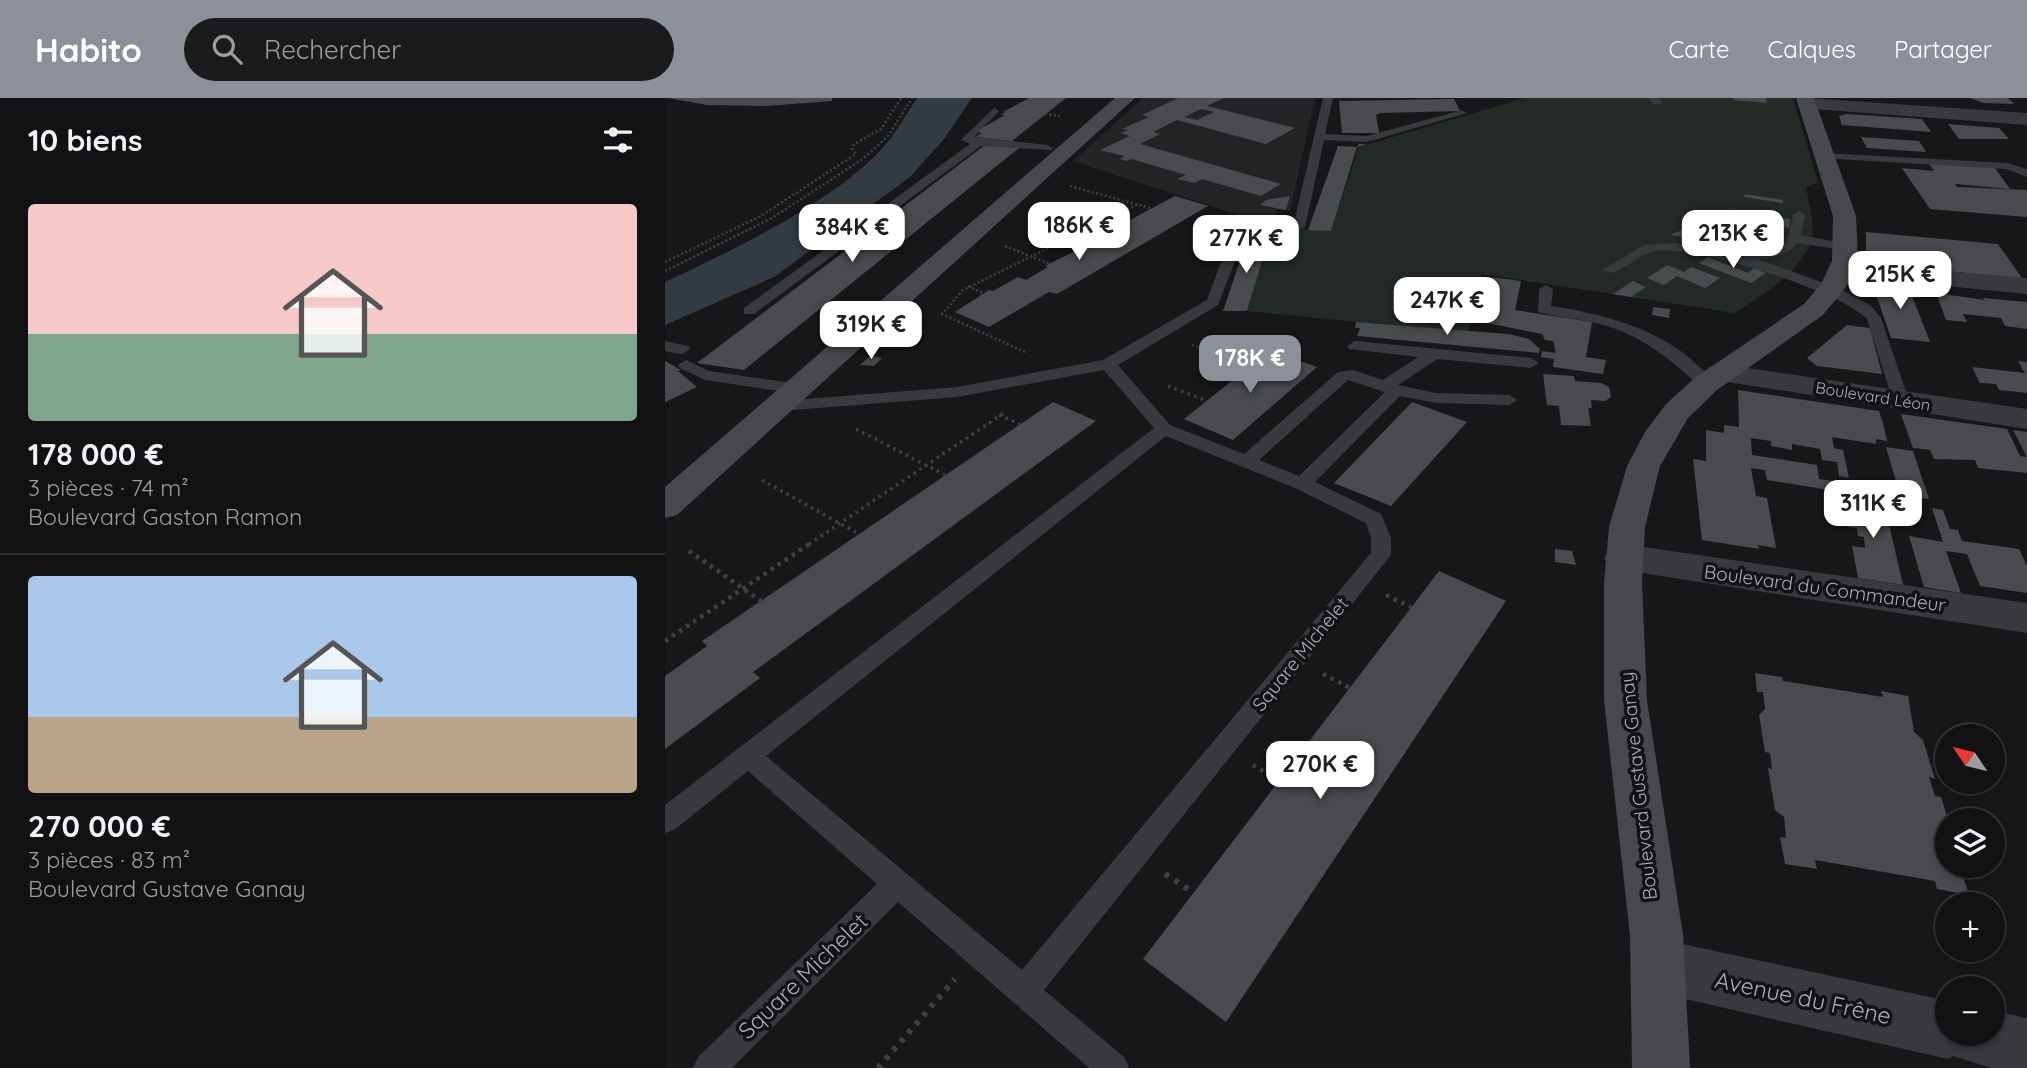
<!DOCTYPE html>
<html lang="fr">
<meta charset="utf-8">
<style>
:root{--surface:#121214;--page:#1b1b1d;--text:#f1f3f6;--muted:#9c9ea0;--line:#313234;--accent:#8c9099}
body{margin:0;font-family:Quicksand,sans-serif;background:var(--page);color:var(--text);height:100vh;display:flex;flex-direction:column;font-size:26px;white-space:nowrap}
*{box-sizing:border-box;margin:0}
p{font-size:23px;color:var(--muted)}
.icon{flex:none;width:38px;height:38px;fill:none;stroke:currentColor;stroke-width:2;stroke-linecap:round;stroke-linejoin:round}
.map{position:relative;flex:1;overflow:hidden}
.details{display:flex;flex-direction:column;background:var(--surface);width:665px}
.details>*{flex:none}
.needle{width:46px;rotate:305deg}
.controls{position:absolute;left:1270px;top:626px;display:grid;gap:14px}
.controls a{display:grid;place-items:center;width:70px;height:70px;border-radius:50%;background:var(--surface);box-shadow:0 4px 10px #0003,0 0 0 2px var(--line);font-size:35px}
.price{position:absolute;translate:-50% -60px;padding:0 16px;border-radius:14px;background:#fff;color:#222;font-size:23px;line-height:46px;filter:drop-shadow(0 2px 4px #0008)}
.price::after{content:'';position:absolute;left:50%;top:42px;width:21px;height:16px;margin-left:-10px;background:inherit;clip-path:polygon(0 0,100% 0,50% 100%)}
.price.current{background:var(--accent);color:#fff}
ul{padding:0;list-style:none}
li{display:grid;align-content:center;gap:14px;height:371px;padding:0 28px}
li+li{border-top:2px solid var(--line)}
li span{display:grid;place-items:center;height:217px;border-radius:7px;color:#555}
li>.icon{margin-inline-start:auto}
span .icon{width:126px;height:126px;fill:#fffc;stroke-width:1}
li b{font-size:30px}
h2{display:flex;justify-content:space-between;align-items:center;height:84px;padding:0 28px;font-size:30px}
header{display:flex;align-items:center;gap:42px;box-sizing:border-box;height:98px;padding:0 35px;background:var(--accent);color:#fff}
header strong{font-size:33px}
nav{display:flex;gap:38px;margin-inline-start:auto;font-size:24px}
.search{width:490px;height:63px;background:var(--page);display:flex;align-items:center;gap:18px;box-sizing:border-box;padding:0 24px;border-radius:38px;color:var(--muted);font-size:26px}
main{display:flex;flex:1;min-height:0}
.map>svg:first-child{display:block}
.built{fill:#242426}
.green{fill:#242b26}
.water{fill:#343c43}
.building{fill:#4a4b4e;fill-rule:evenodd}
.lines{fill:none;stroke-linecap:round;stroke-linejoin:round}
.path-far3{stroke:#404145;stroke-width:2.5;stroke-dasharray:2 2.5;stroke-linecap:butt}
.path-far2{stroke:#404145;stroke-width:3.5;stroke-dasharray:2.5 4.5;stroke-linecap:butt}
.path-far1{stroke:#404145;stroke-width:4.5;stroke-dasharray:3.5 5;stroke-linecap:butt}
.path{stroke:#404145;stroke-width:6;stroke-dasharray:4.5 7;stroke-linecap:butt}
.lane{fill:#393a3e;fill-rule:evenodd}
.street{fill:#393a3e;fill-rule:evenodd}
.secondary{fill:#48494e;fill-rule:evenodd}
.labels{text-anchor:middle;stroke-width:7;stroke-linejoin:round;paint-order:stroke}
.far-street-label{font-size:16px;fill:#acafb8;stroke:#131315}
.street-label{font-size:19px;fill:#acafb8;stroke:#131315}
.near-street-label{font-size:23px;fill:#acafb8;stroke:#131315}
</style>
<header>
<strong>Habito</strong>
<div class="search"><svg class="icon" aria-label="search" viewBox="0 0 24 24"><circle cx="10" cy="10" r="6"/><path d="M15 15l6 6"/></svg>Rechercher</div>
<nav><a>Carte</a><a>Calques</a><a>Partager</a></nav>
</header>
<main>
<section class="details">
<h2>10 biens<svg class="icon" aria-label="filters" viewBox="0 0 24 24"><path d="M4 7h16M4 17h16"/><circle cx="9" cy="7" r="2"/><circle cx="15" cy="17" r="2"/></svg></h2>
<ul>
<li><span style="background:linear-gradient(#f6c9c9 60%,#7fa58c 0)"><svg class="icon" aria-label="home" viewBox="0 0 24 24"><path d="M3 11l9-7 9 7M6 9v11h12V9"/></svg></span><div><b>178 000 €</b><p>3 pièces · 74 m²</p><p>Boulevard Gaston Ramon</p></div></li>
<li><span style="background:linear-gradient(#a9c7e8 65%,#b9a48a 0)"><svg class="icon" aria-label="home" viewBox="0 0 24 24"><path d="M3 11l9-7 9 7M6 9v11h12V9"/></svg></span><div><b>270 000 €</b><p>3 pièces · 83 m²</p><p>Boulevard Gustave Ganay</p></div></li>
</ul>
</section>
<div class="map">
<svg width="1362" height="970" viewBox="0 0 1362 970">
<rect width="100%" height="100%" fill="#18181a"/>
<path class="built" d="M478 0H650L625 113 612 111 607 128 408 63Z"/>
<path class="green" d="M860 0H1128L1153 84 1141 89C1144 105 1151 128 1146 144 1134 175 1097 197 1070 215L817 176 803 235 582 213 607 131 666 132 694 49Z"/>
<path class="water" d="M252 0H307L279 41 245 79 109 179 0 227V184C68 152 163 107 215 53 230 37 240 18 252 0Z"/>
<path class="building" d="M3 0H167V3L101 8 42 7Z
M364 0H401L347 43 310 39 317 35 313 34 315 31 340 17H336L340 14H338Z
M513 0H559L542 8 630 30 601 46 512 22 488 34 495 36 475 46 616 86 596 98 537 81 530 85 512 81 521 77 466 61 461 63 455 61 459 58 435 52 465 38 456 35 463 32 457 31 484 19 477 17ZM536 11 549 14 532 22 519 19Z
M1069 0H1101L1102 5 1069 2Z
M1305 0H1343L1349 6 1318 5Z
M789 1 795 13 715 15 711 17 714 35H677L674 3Z
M1182 16 1257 21 1266 34 1177 27 1174 18Z
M1283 26 1334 30 1344 41H1294Z
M1196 39 1254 43 1261 54 1202 50Z
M694 46H702L692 49 666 133 643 132 673 48 692 49Z
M320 47 354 50 79 272 32 265Z
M1263 64 1329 69 1345 91 1290 86 1292 89 1362 92V119L1265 111 1237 70 1269 73Z
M1080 96 1118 102V105L1079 99Z
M510 98 543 108 392 196 384 194 324 229 290 214 324 192 328 193 353 179 361 182 383 169 380 168 436 140 433 139Z
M625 98 621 112 595 107 601 102Z
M1065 111 1125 121 1124 130 1105 127 1103 139 1081 135 1078 149 1005 137 1052 118 1063 120Z
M1201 134 1333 146 1357 180 1201 166Z
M583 139 604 140 582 213H558Z
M1043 159 1083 175 1089 170 1101 175 1086 185 1034 165Z
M1002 167 1019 174 1026 169 1055 180 1040 190 1012 178 999 187 982 180Z
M826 179 856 183 850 212 927 224 921 259 941 262 938 276 888 269 889 261 876 259 877 253 891 255 888 243 880 242 877 236 816 224Z
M1206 182 1242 185 1265 244 1226 240Z
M968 183 981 189 966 199 948 196Z
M1271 195 1320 202 1318 200 1362 204V231L1340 228 1336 220 1298 216 1302 224 1281 222Z
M988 209 1005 211 1004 220 987 217Z
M691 224 843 236 864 241 875 251 874 255 692 238 695 230H690Z
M1182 227 1205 230 1217 276 1152 268 1142 260Z
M605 252 652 269 568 342 519 321Z
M205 258 217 260 209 268 195 267Z
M0 263 16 272 13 273 32 289 0 304Z
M1353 263 1362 264V295L1334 292 1331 286 1315 285 1307 269 1360 275Z
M878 276 909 278 910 283 936 285 944 289 946 299 940 303 926 302 927 310H923L926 328 896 327 894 308 882 307Z
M1073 292 1214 313 1218 325 1222 343 1211 341V346L1167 339 1169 350 1178 352 1184 380 1174 378 1172 364 1157 362 1155 351 1127 346V352L1106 348V343L1086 340 1087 357 1152 367 1154 381 1175 384 1177 394 1102 382 1100 372 1086 370 1091 398 1102 400 1111 450 1093 447 1094 451 1037 442 1028 361 1041 363V332L1059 335V327L1074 329Z
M388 304 431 323 88 574 95 580 0 651V578L42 548 37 543Z
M747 304 802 324 726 408 669 385Z
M1236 316 1342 331 1355 358 1362 359 1348 332 1362 334V375L1313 370 1310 362 1269 361 1265 352 1248 350Z
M1221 349 1248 353 1264 401 1235 397Z
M1185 395 1218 400 1238 487 1193 480 1187 448 1200 450 1199 439 1193 438 1192 430 1183 429 1179 404 1187 405Z
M1267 410 1278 412 1285 431 1293 432 1297 443 1354 451 1362 468V495L1315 488 1302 456 1281 453 1296 495 1259 489 1244 438 1278 444Z
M890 451 907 453 911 467 890 464Z
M774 473 841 503 561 924 478 861Z
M1090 575 1117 579 1118 583 1218 599 1216 593 1243 598 1249 634 1258 642 1270 681 1264 679 1270 698 1276 699 1283 721V768L1295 769 1304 797 1272 791 1270 783 1150 762 1152 771 1120 766 1115 739 1121 740 1119 719 1110 712 1103 670 1107 671 1105 655 1100 654 1094 617 1100 611 1098 594H1092Z"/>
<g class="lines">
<path class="path-far3" d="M380 16 395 18
M405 88 485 110
M375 114 437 137
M340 148 385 166
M0 164 96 118 191 56 187 51 189 46 216 31 236 0
M0 173 107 120 198 61 224 37 247 0
M303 188 318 195
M527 247 569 262
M360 254 277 216 298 192 473 106"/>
<path class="path-far2" d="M564 260 585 268
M503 288 542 303
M334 317 355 326
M191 331 280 377
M97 382 194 436
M144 446 339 315"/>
<path class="path-far1" d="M24 453 96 503
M721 497 746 509
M0 543 147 444
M658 576 685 590
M588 667 606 678"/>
<path class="path" d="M603 676 614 683
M500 776 529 795
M213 970 290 881"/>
<path class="lane" d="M658 0H668L660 36 702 38 797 12 802 15 702 44 659 42 640 129 634 133 628 129Z
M983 0H994L998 5 989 7Z
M329 10 334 13 309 39 382 47 388 50 386 52 316 48 89 216H79V210L305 46 296 42Z
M1159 55 1342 65 1362 71V79L1341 71 1155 60 1153 58Z
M1134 113 1140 117 1136 137 1187 147V153L1132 145C1120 161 1088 167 1071 153L1078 149 1094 152 1115 149 1123 140 1128 117Z
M572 136 579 140 553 207 453 267 505 327 579 356 673 274 688 272 718 282 753 259 684 251 682 248 690 243 866 260 874 265 866 270 772 261 733 287 771 295 844 297 852 302 844 307 771 305 735 298 650 384 716 416 726 440V457L379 892 459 959 464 970H424L233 804 67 970H28L33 959 212 786 83 673 9 732 0 735V707L489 330 439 272 292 299 128 312 120 307 128 302 292 289 438 262 542 202 565 140ZM683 282 720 294 634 378 594 362ZM501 338 630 390 701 425 706 440V455L357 872 101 658Z
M1010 145 1092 161 1173 190 1205 207 1216 220 1244 303 1236 308 1228 303 1202 221C1178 194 1022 143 986 154 974 158 961 169 949 175L937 172 979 147Z
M881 187 888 191 886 208C946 217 1011 235 1050 286L1042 291 1036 289C1008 264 979 239 942 228 919 221 896 220 873 214L874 191Z
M0 243 23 248 25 251 17 256 0 253Z
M21 262 44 273 134 286 142 291 134 296 40 282 15 270 13 267Z"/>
<path class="street" d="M1142 0 1362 15V27L1135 10 1133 6Z
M1178 164 1362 180V196L1169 177 1165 172 1169 167Z
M1055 266 1362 311V331L1044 281 1040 275 1044 269Z
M958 446 1362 505V535L945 470 939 460 945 450Z
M994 841 1283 903V936H1328V913L1362 920V970H1327L1288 958 1283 961 994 895 975 887 967 868 975 849Z"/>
<path class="secondary" d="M450 0H470L12 417 0 420V389Z
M1131 0H1149L1191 118 1193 163 1181 189 1158 217 1052 292 1023 320 995 368 980 429 977 485 982 602 1018 837 1025 970H967L965 837 939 602V485L944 429 962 368 980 334 1001 306 1031 279 1139 206 1156 186 1167 163 1168 118Z"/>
</g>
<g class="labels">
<g class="far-street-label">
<text transform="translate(1208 298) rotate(9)" y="6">Boulevard Léon</text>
</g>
<g class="street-label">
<text transform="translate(1160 490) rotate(8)" y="7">Boulevard du Commandeur</text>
<text transform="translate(635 556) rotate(-51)" y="7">Square Michelet</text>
<text transform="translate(973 688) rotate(-96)" y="7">Boulevard Gustave Ganay</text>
</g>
<g class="near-street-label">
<text transform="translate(138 878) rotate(-44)" y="8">Square Michelet</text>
<text transform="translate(1138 900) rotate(12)" y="8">Avenue du Frêne</text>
</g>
</g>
</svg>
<div class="controls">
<a><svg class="needle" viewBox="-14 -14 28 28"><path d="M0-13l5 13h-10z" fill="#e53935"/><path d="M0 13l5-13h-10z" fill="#9c9ea0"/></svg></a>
<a><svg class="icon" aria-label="layers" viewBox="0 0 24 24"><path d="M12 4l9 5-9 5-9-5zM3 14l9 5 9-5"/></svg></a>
<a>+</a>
<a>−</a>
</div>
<b class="price" style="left:414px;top:164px">186K €</b>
<b class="price" style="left:187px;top:166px">384K €</b>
<b class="price" style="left:1068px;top:172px">213K €</b>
<b class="price" style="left:581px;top:177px">277K €</b>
<b class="price" style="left:1235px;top:213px">215K €</b>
<b class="price" style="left:782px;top:239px">247K €</b>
<b class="price" style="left:206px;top:263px">319K €</b>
<b class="price current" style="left:585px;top:297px">178K €</b>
<b class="price" style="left:1208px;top:442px">311K €</b>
<b class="price" style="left:655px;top:703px">270K €</b>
</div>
</main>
